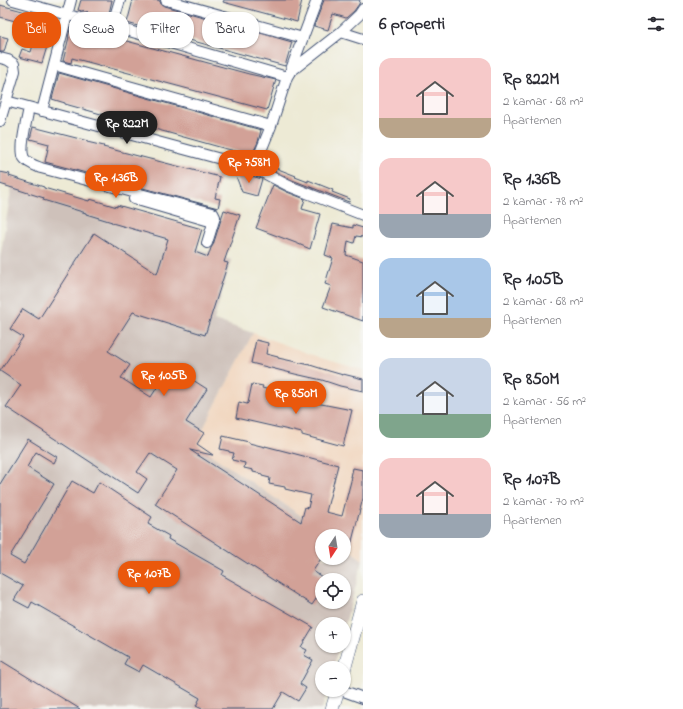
<!DOCTYPE html>
<html lang="id">
<meta charset="utf-8">
<style>
:root{--surface:#fff;--page:#f2f2f3;--text:#2b2b33;--muted:#7c7c81;--accent:#ea580c}
body{margin:0;font-family:"Indie Flower",sans-serif;background:var(--page);color:var(--text);height:100vh;display:flex;flex-direction:column;font-size:15px;white-space:nowrap}
*{box-sizing:border-box;margin:0}
p{font-size:13px;color:var(--muted)}
.icon{flex:none;width:22px;height:22px;fill:none;stroke:currentColor;stroke-width:2;stroke-linecap:round;stroke-linejoin:round}
.map{position:relative;flex:1;overflow:hidden}
.details{display:flex;flex-direction:column;background:var(--surface);width:320px}
.details>*{flex:none}
.guide{position:absolute;left:12px;top:12px;width:291px;height:36px;display:flex;gap:8px}
.needle{width:26px;rotate:192deg}
.fabs{position:absolute;left:315px;top:529px;display:grid;gap:8px}
.fabs a{display:grid;place-items:center;width:36px;height:36px;border-radius:50%;background:var(--surface);box-shadow:0 1px 3px #0004;font-size:20px}
.price{position:absolute;translate:-50% -34px;padding:0 9px;border-radius:14px;background:var(--accent);color:#fff;font-size:13px;line-height:26px;filter:drop-shadow(0 1px 2px #0008)}
.price::after{content:'';position:absolute;left:50%;top:24px;width:12px;height:9px;margin-left:-6px;background:inherit;clip-path:polygon(0 0,100% 0,50% 100%)}
.price.active{background:#222;color:#fff}
ul{padding:0;list-style:none}
li{display:flex;align-items:center;gap:12px;height:100px;padding:0 16px}
li span{display:grid;place-items:center;flex:none;width:112px;height:80px;border-radius:12px;color:#555}
li>.icon{margin-inline-start:auto}
span .icon{width:48px;height:48px;fill:#fffc;stroke-width:1}
li b{font-size:17px}
h2{display:flex;justify-content:space-between;align-items:center;height:48px;padding:0 16px;font-size:17px}
.chip{padding:0 14px;border-radius:16px;background:var(--surface);box-shadow:0 1px 3px #0004;font-size:14px;line-height:36px}
.chip.active{background:var(--accent);color:#fff}
main{display:flex;flex:1;min-height:0}
.map>svg:first-child{display:block}
.built{fill:#f1d5bd}
.industrial{fill:#cec1ba;fill-rule:evenodd}
.building{fill:#d2a197}
.lines{fill:none;stroke-linecap:round;stroke-linejoin:round}
.minor-casing{stroke:#3a4b70;stroke-width:12}
.major-casing{stroke:#3a4b70;stroke-width:14}
.minor{stroke:#fff;stroke-width:10}
.major{stroke:#fff;stroke-width:13}
</style>
<main>
<div class="map">
<svg width="363" height="709" viewBox="0 0 363 709">
<rect width="100%" height="100%" fill="#f6f6f2"/>
<filter id="ink" filterUnits="userSpaceOnUse"><feTurbulence type="fractalNoise" baseFrequency=".025" numOctaves="2"/><feDisplacementMap in="SourceGraphic" scale="8" xChannelSelector="R" yChannelSelector="G"/><feConvolveMatrix kernelMatrix="1 2 1 2 8 2 1 2 1" color-interpolation-filters="sRGB"/></filter>
<filter id="wash" filterUnits="userSpaceOnUse"><feTurbulence type="fractalNoise" baseFrequency=".012" numOctaves="4" result="noise"/><feDisplacementMap in="SourceGraphic" scale="16" xChannelSelector="R" yChannelSelector="G"/><feGaussianBlur stdDeviation="0.9" result="paint"/><feColorMatrix in="noise" values="0 0 0 0 0 0 0 0 0 0 0 0 0 0 0 0 0 1.4 0 .05"/><feComposite in="paint" operator="in"/></filter>
<g filter="url(#wash)">
<rect width="100%" height="100%" fill="#edead5"/>
<path class="built" d="M253 333 321 358 352 367 363 369V560L344 546V536H331L195 444Z"/>
<path class="industrial" d="M12 185 231 260 214 320 253 333 195 444 331 536H322V558H344V546L363 560 344 628V624H322V646H339L333 668H322V690H327L322 709H0V258ZM322 580H344V602H322Z"/>
<g id="blocks">
<path class="building" d="M81 0H112L108 18 78 10Z
M133 0H157L160 1 161 4 164 6 292 42 285 66 127 23Z
M224 0H302L297 22 223 2Z
M324 0H360L359 4 354 11 346 18 333 14 328 30 314 26Z
M0 5 53 19 47 40H49L42 63 19 57 22 49 31 52 38 27 0 17Z
M71 26 249 74 276 80 267 110 80 60H79L72 58 71 63 63 61 69 37H68Z
M0 36 8 38 4 52H0Z
M59 73 261 130 258 142 252 155 223 148 65 104V103L52 99Z
M33 127 88 141 87 142 104 146 103 147 220 177 215 198 220 199 218 208 45 162 49 144 30 139Z
M263 163 296 176 295 177 308 182V180L333 190 332 192 350 199 349 202 292 180 262 165Z
M234 171 262 179 257 196 242 192Z
M0 172 10 174 9 176 44 187V188L89 201 90 199 117 207V205L202 229 195 252 208 257 211 248 213 245 224 210 240 215 224 262 228 263 205 335 133 312 108 351 130 365 121 378 151 397 171 366 207 389 186 422 204 433 197 444 213 455H212L190 450 301 522 305 507 308 508 311 495 285 489V487L269 484 270 478 262 476V474L253 472V470L244 468 245 463 232 460 234 453 229 452V451L220 449 223 436 249 442V443L265 447V446L338 465 326 512 342 516 352 477H351L353 468 363 470V498L351 545 344 542V536H322V557L313 571 322 577V590L312 605 155 504 177 470 161 460 150 453 137 472 147 479 138 493 6 407 21 385 0 371 23 337 10 329 23 309 39 319 94 233 157 274 168 239 112 223V222L86 214V213L43 200 44 198 0 184Z
M273 185 287 192 305 199 302 209 320 214 310 249 296 243 256 228Z
M333 224 353 228V225L363 228V237L356 236 354 243 348 241 346 255 363 261V321L323 307 331 286 325 284 333 258 325 255Z
M256 340 268 343 266 354 278 357V358L310 365 329 371 343 375V374L363 379V391L340 386 322 380 295 374 251 363Z
M252 384 263 386 262 388 283 393 307 398 306 401 352 410 343 446 313 438 302 435V433L236 418 239 402 247 404 248 403Z
M28 439 57 457 54 463 36 452 27 467 54 484 10 556 24 564 72 481 93 493 99 482 152 517 148 524 169 536 168 539 224 571 222 575 313 627 301 647 307 650 304 655 313 660 300 684 306 688 298 701 283 692 273 709H202L196 706 200 698 143 665 139 672 124 664 128 657 32 602 29 608 14 600 23 586 0 573V484Z
M0 660 80 709H0Z"/>
</g>
</g>
<g filter="url(#ink)">
<use href="#blocks" fill-opacity="0" stroke="#3a4b70" stroke-width="1"/>
<g class="lines">
<g class="minor-casing">
<path id="minor" d="M13 0 64 14 112 26 287 77
M166 0 303 38
M112 26 120 0
M341 32 363 39
M0 58 8 60 14 64 15 71 0 121
M54 65 271 126
M290 72 341 32 359 15 363 9
M6 101 254 168 289 186 363 215
M29 108C27 119 19 149 24 158 27 163 36 166 41 168L213 213 215 217 207 243
M42 111 71 0
M254 168 271 126 287 77 290 72 317 0
M134 199 213 222
M341 690 363 698"/>
</g>
<g class="major-casing">
<path id="major" d="M344 670 363 601
M332 709 338 690"/>
</g>
<use href="#minor" class="minor"/>
<use href="#major" class="major"/>
</g>
</g>
</svg>
<div class="fabs">
<a><svg class="needle" viewBox="-14 -14 28 28"><path d="M0-13l5 13h-10z" fill="#e53935"/><path d="M0 13l5-13h-10z" fill="#7c7c81"/></svg></a>
<a><svg class="icon" aria-label="locate" viewBox="0 0 24 24"><circle cx="12" cy="12" r="6"/><path d="M12 2v4M12 18v4M2 12h4M18 12h4"/></svg></a>
<a>+</a>
<a>−</a>
</div>
<b class="price active" style="left:127px;top:145px">Rp 822M</b>
<b class="price" style="left:249px;top:184px">Rp 758M</b>
<b class="price" style="left:116px;top:199px">Rp 1.36B</b>
<b class="price" style="left:164px;top:397px">Rp 1.05B</b>
<b class="price" style="left:296px;top:415px">Rp 850M</b>
<b class="price" style="left:149px;top:595px">Rp 1.07B</b>
<div class="guide">
<a class="chip active">Beli</a>
<a class="chip">Sewa</a>
<a class="chip">Filter</a>
<a class="chip">Baru</a>
</div>
</div>
<section class="details">
<h2>6 properti<svg class="icon" aria-label="filters" viewBox="0 0 24 24"><path d="M4 7h16M4 17h16"/><circle cx="9" cy="7" r="2"/><circle cx="15" cy="17" r="2"/></svg></h2>
<ul>
<li><span style="background:linear-gradient(#f6c9c9 75%,#b9a48a 0)"><svg class="icon" aria-label="home" viewBox="0 0 24 24"><path d="M3 11l9-7 9 7M6 9v11h12V9"/></svg></span><div><b>Rp 822M</b><p>2 kamar · 68 m²</p><p>Apartemen</p></div></li>
<li><span style="background:linear-gradient(#f6c9c9 70%,#9aa5b1 0)"><svg class="icon" aria-label="home" viewBox="0 0 24 24"><path d="M3 11l9-7 9 7M6 9v11h12V9"/></svg></span><div><b>Rp 1.36B</b><p>2 kamar · 78 m²</p><p>Apartemen</p></div></li>
<li><span style="background:linear-gradient(#a9c7e8 75%,#b9a48a 0)"><svg class="icon" aria-label="home" viewBox="0 0 24 24"><path d="M3 11l9-7 9 7M6 9v11h12V9"/></svg></span><div><b>Rp 1.05B</b><p>2 kamar · 68 m²</p><p>Apartemen</p></div></li>
<li><span style="background:linear-gradient(#c9d6e8 70%,#7fa58c 0)"><svg class="icon" aria-label="home" viewBox="0 0 24 24"><path d="M3 11l9-7 9 7M6 9v11h12V9"/></svg></span><div><b>Rp 850M</b><p>2 kamar · 56 m²</p><p>Apartemen</p></div></li>
<li><span style="background:linear-gradient(#f6c9c9 70%,#9aa5b1 0)"><svg class="icon" aria-label="home" viewBox="0 0 24 24"><path d="M3 11l9-7 9 7M6 9v11h12V9"/></svg></span><div><b>Rp 1.07B</b><p>2 kamar · 70 m²</p><p>Apartemen</p></div></li>
</ul>
</section>
</main>
